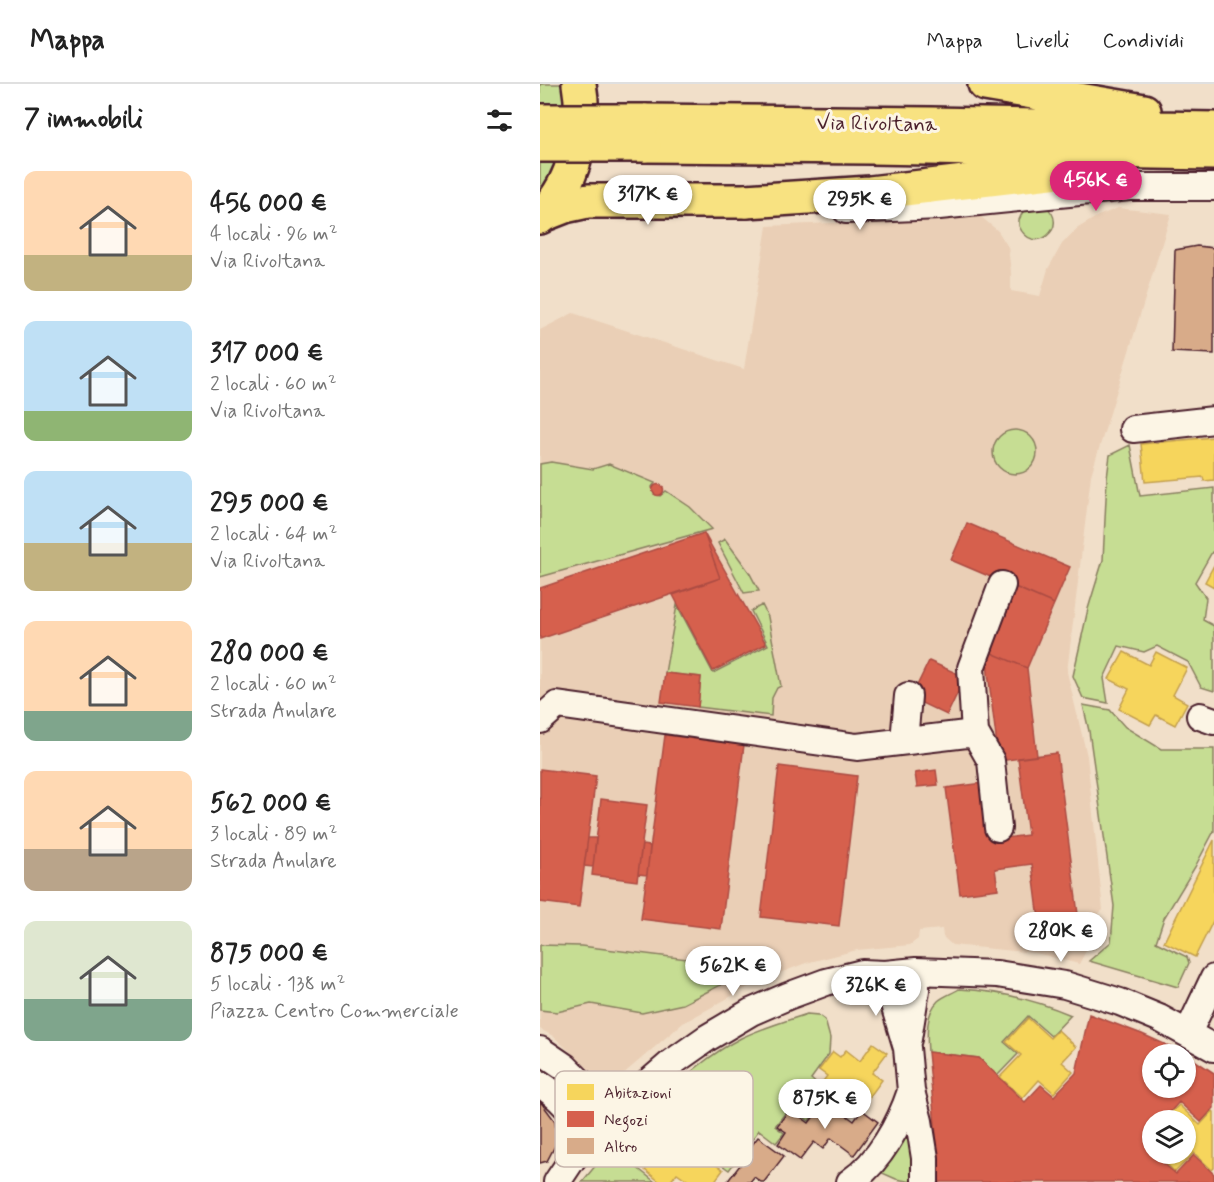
<!DOCTYPE html>
<html lang="it">
<meta charset="utf-8">
<style>
:root{--surface:#fff;--page:#f6f6f6;--text:#222;--muted:#767676;--line:#e0e0e0;--accent:#db2777}
body{margin:0;font-family:Mynerve,sans-serif;background:var(--page);color:var(--text);height:100vh;display:flex;flex-direction:column;font-size:22px;white-space:nowrap}
*{box-sizing:border-box;margin:0}
p{font-size:20px;color:var(--muted)}
.icon{flex:none;width:33px;height:33px;fill:none;stroke:currentColor;stroke-width:2;stroke-linecap:round;stroke-linejoin:round}
.map{position:relative;flex:1;overflow:hidden}
.details{display:flex;flex-direction:column;background:var(--surface);width:540px}
.details>*{flex:none}
.fabs{position:absolute;left:602px;top:960px;display:grid;gap:12px}
.fabs a{display:grid;place-items:center;width:54px;height:54px;border-radius:50%;background:var(--surface);box-shadow:0 2px 4px #0004;font-size:30px}
.price{position:absolute;translate:-50% -51px;padding:0 14px;border-radius:21px;background:#fff;color:#222;font-size:20px;line-height:39px;filter:drop-shadow(0 2px 3px #0008)}
.price::after{content:'';position:absolute;left:50%;top:36px;width:18px;height:14px;margin-left:-9px;background:inherit;clip-path:polygon(0 0,100% 0,50% 100%)}
.price.on{background:var(--accent);color:#fff}
ul{padding:0;list-style:none}
li{display:flex;align-items:center;gap:18px;height:150px;padding:0 24px}
li span{display:grid;place-items:center;flex:none;width:168px;height:120px;border-radius:12px;color:#555}
li>.icon{margin-inline-start:auto}
span .icon{width:72px;height:72px;fill:#fffc;stroke-width:1}
li b{font-size:26px}
h2{display:flex;justify-content:space-between;align-items:center;height:72px;padding:0 24px;font-size:26px}
header{display:flex;align-items:center;gap:36px;box-sizing:border-box;height:84px;padding:0 30px;background:var(--surface);border-bottom:2px solid var(--line)}
header strong{font-size:28px}
nav{display:flex;gap:33px;margin-inline-start:auto;font-size:21px}
main{display:flex;flex:1;min-height:0}
.map>svg:first-child{display:block}
.built{fill:#eacfb6}
.green{fill:#c6dd93;stroke:#887e5f;stroke-width:1.5}
.homes{fill:#f6d55c;stroke:#c29e4d;stroke-width:1.5}
.shops{fill:#d6604d;stroke:#ac4c43;stroke-width:1.5;fill-rule:evenodd}
.building{fill:#d8ab89;stroke:#4a1f2b;stroke-width:1.5}
.lines{fill:none;stroke-linecap:round;stroke-linejoin:round}
.minor-casing{stroke:#4a1f2b;stroke-width:30}
.major-casing{stroke:#4a1f2b;stroke-width:38}
.highway-casing{stroke:#4a1f2b;stroke-width:38}
.minor{stroke:#fcf5e5;stroke-width:26}
.major{stroke:#f8e281;stroke-width:33}
.highway{stroke:#f8e281;stroke-width:33}
.highway-bridge-casing{stroke:#4a1f2b;stroke-width:38;stroke-linecap:butt}
.highway-bridge{stroke:#f8e281;stroke-width:33}
.labels{text-anchor:middle;stroke-width:6;stroke-linejoin:round;paint-order:stroke}
.street-label{font-size:21px;fill:#4a1f2b;stroke:#fcf5e5}
.key{fill:#fcf5e5;stroke:#c7b5ad;stroke-width:1.5}
.key-label{font-size:16px;fill:#4a1f2b}
</style>
<header>
<strong>Mappa</strong>
<nav><a>Mappa</a><a>Livelli</a><a>Condividi</a></nav>
</header>
<main>
<section class="details">
<h2>7 immobili<svg class="icon" aria-label="filters" viewBox="0 0 24 24"><path d="M4 7h16M4 17h16"/><circle cx="9" cy="7" r="2"/><circle cx="15" cy="17" r="2"/></svg></h2>
<ul>
<li><span style="background:linear-gradient(#ffd9b3 70%,#c2b280 0)"><svg class="icon" aria-label="home" viewBox="0 0 24 24"><path d="M3 11l9-7 9 7M6 9v11h12V9"/></svg></span><div><b>456 000 €</b><p>4 locali · 96 m²</p><p>Via Rivoltana</p></div></li>
<li><span style="background:linear-gradient(#bfe0f5 75%,#8fb573 0)"><svg class="icon" aria-label="home" viewBox="0 0 24 24"><path d="M3 11l9-7 9 7M6 9v11h12V9"/></svg></span><div><b>317 000 €</b><p>2 locali · 60 m²</p><p>Via Rivoltana</p></div></li>
<li><span style="background:linear-gradient(#bfe0f5 60%,#c2b280 0)"><svg class="icon" aria-label="home" viewBox="0 0 24 24"><path d="M3 11l9-7 9 7M6 9v11h12V9"/></svg></span><div><b>295 000 €</b><p>2 locali · 64 m²</p><p>Via Rivoltana</p></div></li>
<li><span style="background:linear-gradient(#ffd9b3 75%,#7fa58c 0)"><svg class="icon" aria-label="home" viewBox="0 0 24 24"><path d="M3 11l9-7 9 7M6 9v11h12V9"/></svg></span><div><b>280 000 €</b><p>2 locali · 60 m²</p><p>Strada Anulare</p></div></li>
<li><span style="background:linear-gradient(#ffd9b3 65%,#b9a48a 0)"><svg class="icon" aria-label="home" viewBox="0 0 24 24"><path d="M3 11l9-7 9 7M6 9v11h12V9"/></svg></span><div><b>562 000 €</b><p>3 locali · 89 m²</p><p>Strada Anulare</p></div></li>
<li><span style="background:linear-gradient(#dfe7d0 65%,#7fa58c 0)"><svg class="icon" aria-label="home" viewBox="0 0 24 24"><path d="M3 11l9-7 9 7M6 9v11h12V9"/></svg></span><div><b>875 000 €</b><p>5 locali · 138 m²</p><p>Piazza Centro Commerciale</p></div></li>
</ul>
</section>
<div class="map">
<svg width="674" height="1098" viewBox="0 0 674 1098">
<rect width="100%" height="100%" fill="#f1dfc9"/>
<filter id="ink" filterUnits="userSpaceOnUse"><feTurbulence type="fractalNoise" baseFrequency=".0167" numOctaves="2"/><feDisplacementMap in="SourceGraphic" scale="12" xChannelSelector="R" yChannelSelector="G"/><feConvolveMatrix kernelMatrix="1 2 1 2 8 2 1 2 1" color-interpolation-filters="sRGB"/></filter>
<g filter="url(#ink)">
<path class="built" d="M578 124 631 130 551 391 527 588 547 672 563 826 548 838 531 841 532 860 547 865 539 880 496 869 412 861 403 853 402 845 379 847 378 855 370 861 317 866 266 879 219 897 143 939 75 997 65 1000 13 952 0 945V246L33 229 204 285 227 142 440 132 458 147 468 163 471 188V207L500 212 508 185 522 160 538 144 558 132Z"/>
<path class="green" d="M0 0H25L27 10 21 72 0 114Z
M505 122C532 142 493 174 479 142V136L484 125Z
M453 368a22 22 0 1 1 44 0a22 22 0 1 1-44 0Z
M590 361 600 412 674 404V468H672L655 498 666 514 663 536 674 542V607L661 603 648 578 617 562 604 568 579 562 564 594 568 619 543 614 533 592 548 525 563 476 567 394 570 371Z
M11 378 53 385 69 380 115 399 112 403 114 410 120 412 126 407 150 423 172 445 0 493V380Z
M185 455 209 488 219 507 204 509 178 459Z
M137 521 173 589 228 561 211 527 222 521 228 533 241 602 237 604 232 614 231 632 158 623 161 593 125 589Z
M543 621 570 626 585 643 621 665H674V747L655 783 624 834 616 858 647 873 649 879 638 903 549 877 571 858 574 822 549 647Z
M0 861 41 862 196 881 200 869 204 889 143 920 102 929 51 920 17 928 0 926Z
M419 905C457 907 496 916 531 931L511 952 488 932 464 958 478 970 457 992 439 974 388 968C387 952 385 930 398 917 404 912 413 909 419 905Z
M267 930 278 931 285 936 290 954 289 970 271 995 278 1001 273 1008 284 1016 269 1037 250 1023 235 1042 244 1049 236 1059 219 1046 189 1086 166 1070 179 1052 153 1033 146 1042 129 1030 123 1037 109 1025C138 999 166 972 201 954 222 944 245 937 267 930Z
M373 1028 372 1098 356 1095 340 1088Z
M71 1063 115 1098H42Z"/>
<path class="homes" d="M674 353V396L664 397 663 393 605 398 601 360Z
M674 481V503L665 498Z
M584 568 609 581 616 568 647 584 633 611 647 619 635 641 616 631 610 641 579 625 589 605 569 595Z
M674 756V835L655 873 624 858Z
M488 934 510 954 518 946 536 963 522 978 533 988 514 1009 499 996 483 1014 460 993 481 971 466 958Z
M333 959 347 969 332 989 342 996 328 1015 309 1002 297 1018 278 1004 287 992 279 986 293 968 300 973 306 966 320 977Z
M639 1021 660 1041 673 1027 674 1028V1084L672 1086 654 1069 635 1088 618 1072 620 1070H645V1036H623Z
M127 1034 147 1048 154 1038 174 1053 161 1070 183 1086 174 1098H150L137 1089 130 1098H120L105 1086 120 1066 125 1070 132 1061 116 1049Z"/>
<path class="shops" d="M112.5 406a5.5 5.5 0 1 1 11 0a5.5 5.5 0 1 1-11 0Z
M427 439 530 483 514 520 411 476Z
M164 449 180 494 0 555V504Z
M164 449 226 560 173 587 133 511 180 494Z
M473 502 514 520 487 584 447 567Z
M447 567 487 584 497 672 459 677 448 589Z
M389 577 425 593 407 631 371 614Z
M125 589 161 593 158 623 121 618Z
M125 651 204 661 181 845 101 835Z
M517 669 538 830 499 835 492 780 455 785 458 805 420 810 406 704 443 699 450 756 488 751 478 674Z
M239 682 317 692 299 842 221 833Z
M0 685 56 692 39 823 0 818Z
M396 686 398 701 377 703 375 689Z
M61 715 107 721 97 797 52 791Z
M48 754H56L53 783 44 782Z
M102 761 110 762 107 791 98 790Z
M549 930 602 950 642 968 674 989V1024L661 1038 639 1018 623 1036H612V1070H619L616 1073 636 1090 654 1071 674 1090V1098H396L397 1061 388 968 439 974 485 1018 501 1001 514 1012 536 989ZM612 970H645V1004H612Z"/>
<path class="building" d="M657 162 674 164V270L632 268 635 166Z
M286 1016 314 1037 322 1026 338 1038 314 1071 291 1054 283 1065 274 1058 260 1076 238 1060 246 1048 237 1042 250 1025 269 1039Z
M0 1017 15 1037 17 1058 7 1077 0 1079Z
M218 1053 244 1072 224 1098H221L214 1093 210 1098H187L207 1072 205 1070Z"/>
<g class="lines">
<g class="minor-casing">
<path id="minor" d="M306 126 399 122 590 103H674
M593 345 674 336
M660 632 674 637
M0 636 17 621 317 663 435 649 431 584 462 501
M435 649 451 677 458 744
M364 657 368 612
M345 890 367 964 371 1007 379 1037 385 1074V1098
M648 949 674 894
M368 955 376 906V887
M0 966 25 983 47 1005 78 1025
M0 1000C21 1013 36 1033 52 1053
M17 1098 33 1074 78 1025 130 980 167 954 211 928 248 912 286 898 322 889 345 890 376 887 457 890 525 901 580 918 619 934 674 964
M310 1098C339 1079 360 1040 371 1007"/>
</g>
<g class="major-casing">
<path id="major" d="M2 131 25 122 48 117H206
M0 133C35 101 47 45 39 0"/>
</g>
<g class="highway-casing">
<path id="highway" d="M445 0 604 27
M104 37 391 40 674 45
M104 61 331 63 674 69
M206 117 330 109 545 84"/>
</g>
<use href="#minor" class="minor"/>
<use href="#major" class="major"/>
<use href="#highway" class="highway"/>
<g class="highway-bridge-casing">
<path id="highway-bridge" d="M0 37H104
M0 61H104"/>
</g>
<use href="#highway-bridge" class="highway-bridge"/>
</g>
</g>
<g class="labels">
<g class="street-label">
<text transform="translate(337 39) rotate(1)" y="7">Via Rivoltana</text>
</g>
</g>
<rect x="15" y="987" width="198" height="96" rx="9" class="key"/>
<rect x="27" y="1000" width="27" height="16" fill="#f6d55c"/>
<rect x="27" y="1027" width="27" height="16" fill="#d6604d"/>
<rect x="27" y="1054" width="27" height="16" fill="#d8ab89"/>
<g class="key-label">
<text x="64" y="1014">Abitazioni</text>
<text x="64" y="1041">Negozi</text>
<text x="64" y="1068">Altro</text>
</g>
</svg>
<div class="fabs">
<a><svg class="icon" aria-label="locate" viewBox="0 0 24 24"><circle cx="12" cy="12" r="6"/><path d="M12 2v4M12 18v4M2 12h4M18 12h4"/></svg></a>
<a><svg class="icon" aria-label="layers" viewBox="0 0 24 24"><path d="M12 4l9 5-9 5-9-5zM3 14l9 5 9-5"/></svg></a>
</div>
<b class="price on" style="left:556px;top:128px">456K €</b>
<b class="price" style="left:108px;top:142px">317K €</b>
<b class="price" style="left:320px;top:147px">295K €</b>
<b class="price" style="left:521px;top:879px">280K €</b>
<b class="price" style="left:193px;top:913px">562K €</b>
<b class="price" style="left:336px;top:933px">326K €</b>
<b class="price" style="left:285px;top:1046px">875K €</b>
</div>
</main>
